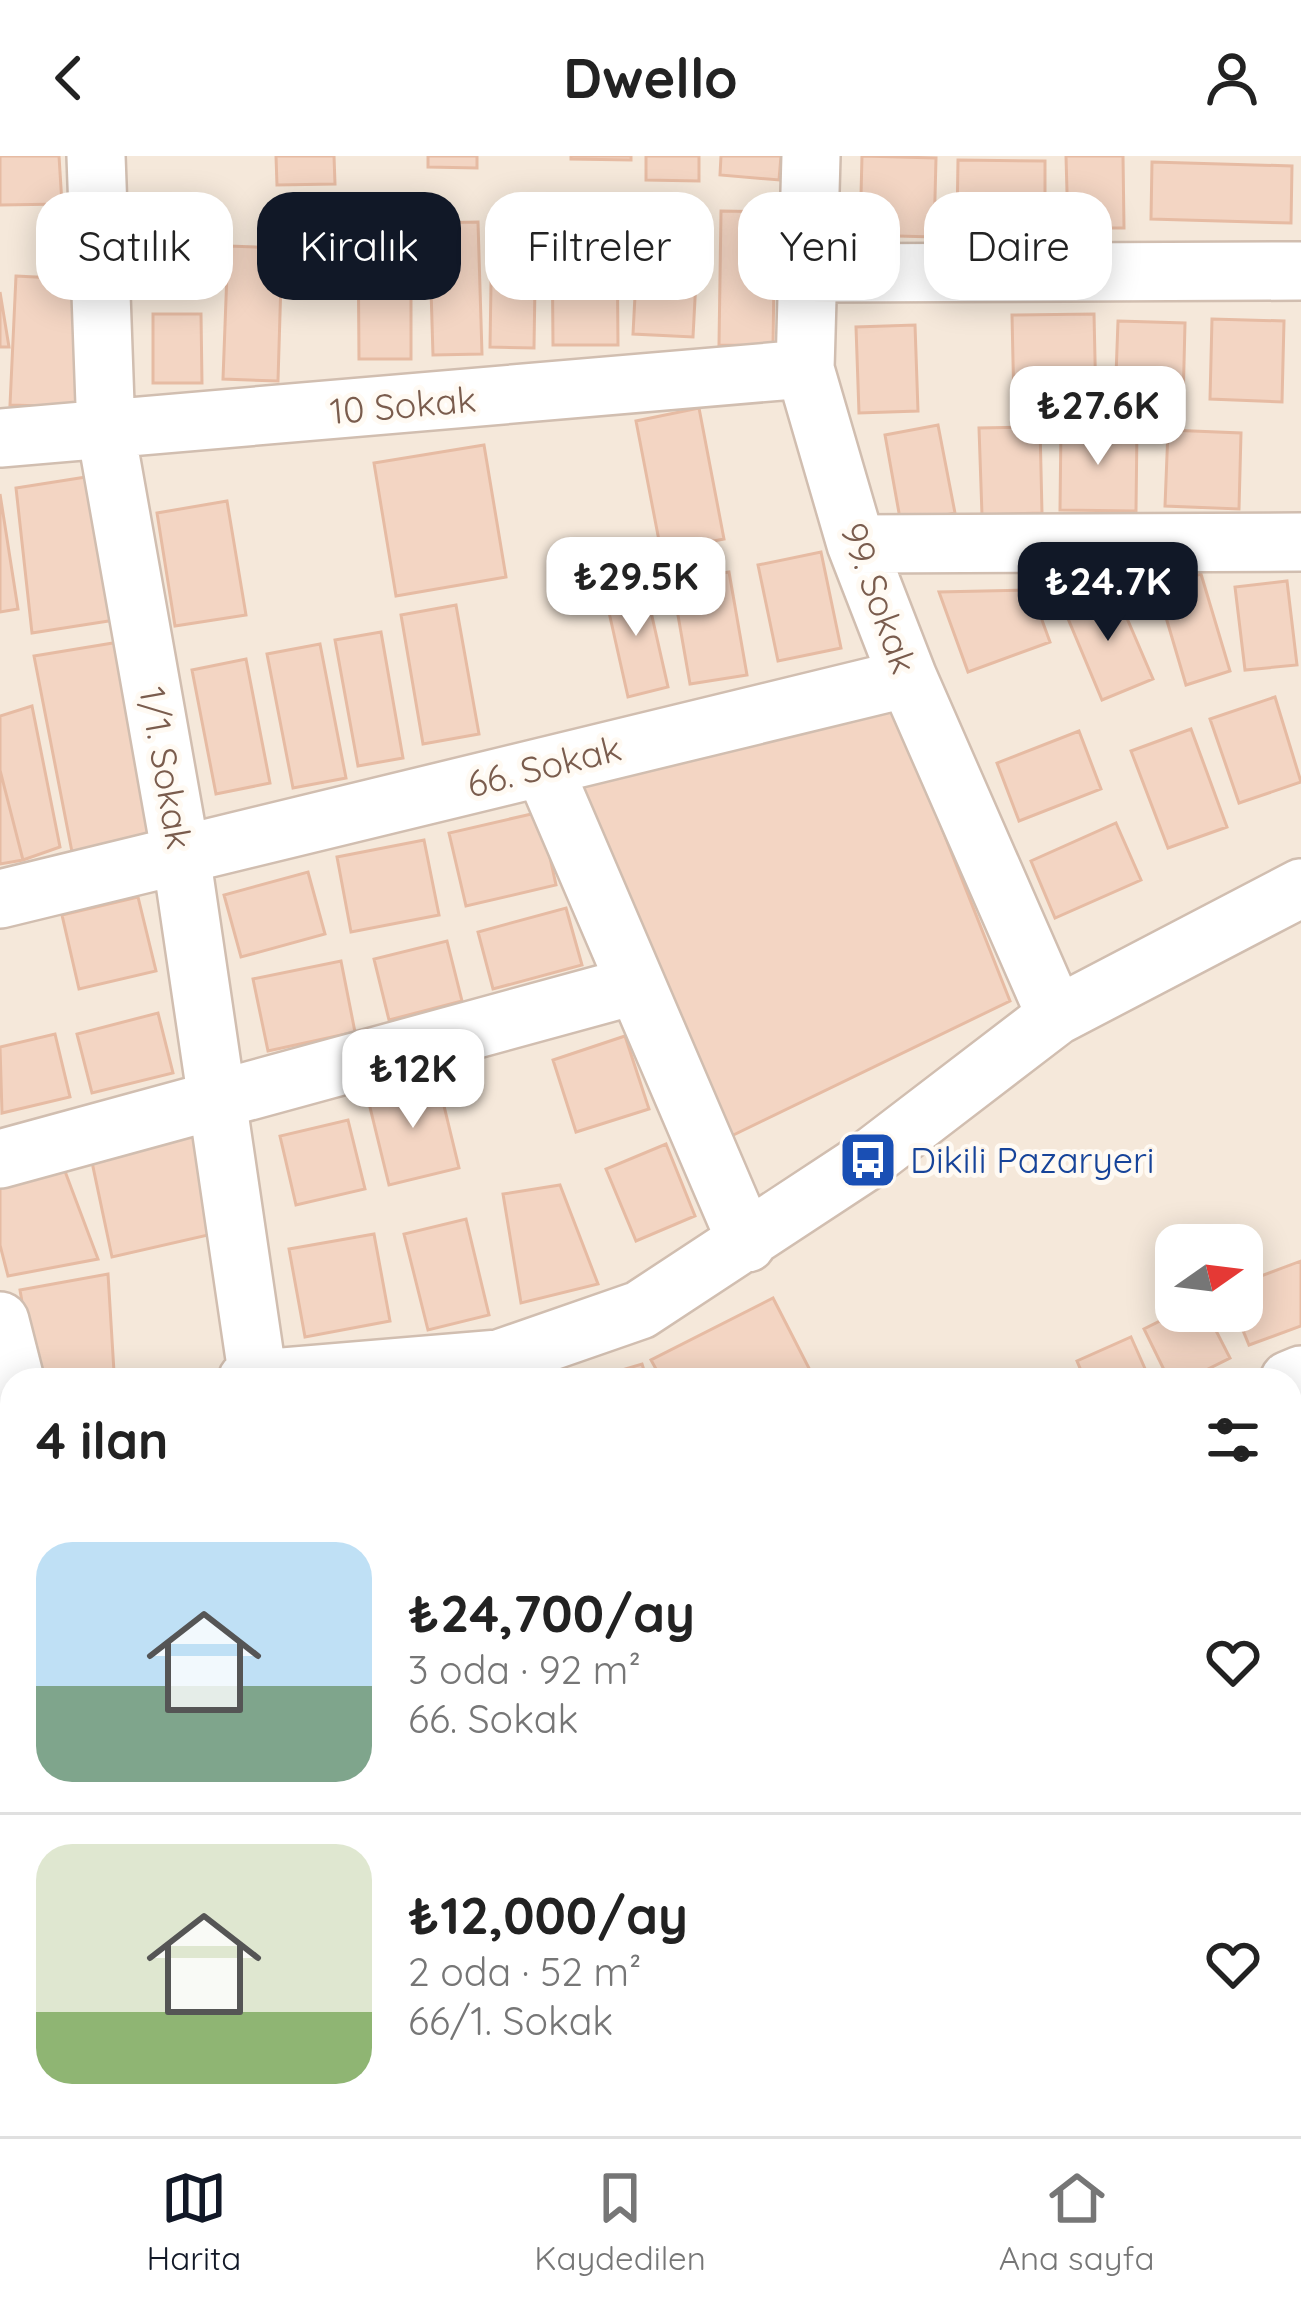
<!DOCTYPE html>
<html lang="tr">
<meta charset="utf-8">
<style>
:root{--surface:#fff;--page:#f2f2f2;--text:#222;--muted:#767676;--line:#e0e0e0;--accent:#111827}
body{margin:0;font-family:Quicksand,sans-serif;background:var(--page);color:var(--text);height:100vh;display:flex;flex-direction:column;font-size:45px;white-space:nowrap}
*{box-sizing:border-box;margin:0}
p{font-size:39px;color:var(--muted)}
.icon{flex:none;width:66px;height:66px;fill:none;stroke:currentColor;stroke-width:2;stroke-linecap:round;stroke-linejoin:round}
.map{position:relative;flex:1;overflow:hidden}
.side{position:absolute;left:0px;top:1212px;width:1302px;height:768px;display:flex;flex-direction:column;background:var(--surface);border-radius:36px 36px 0 0;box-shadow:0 6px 30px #0003}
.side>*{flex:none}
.hud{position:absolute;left:36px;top:36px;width:1230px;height:108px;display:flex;gap:24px}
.needle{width:78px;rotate:76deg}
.controls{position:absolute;left:1155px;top:1068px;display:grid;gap:24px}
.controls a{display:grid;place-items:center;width:108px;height:108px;border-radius:24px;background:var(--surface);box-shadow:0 6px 30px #0003;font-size:60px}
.price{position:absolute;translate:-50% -102px;padding:0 27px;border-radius:24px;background:#fff;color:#222;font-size:39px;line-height:78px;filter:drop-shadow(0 3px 6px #0008)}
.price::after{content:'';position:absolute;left:50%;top:72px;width:36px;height:27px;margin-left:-18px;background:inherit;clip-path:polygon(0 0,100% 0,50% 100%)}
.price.on{background:var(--accent);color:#fff}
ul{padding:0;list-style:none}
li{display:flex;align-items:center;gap:36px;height:300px;padding:0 36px}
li+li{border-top:3px solid var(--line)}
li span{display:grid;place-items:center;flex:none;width:336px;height:240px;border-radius:36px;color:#555}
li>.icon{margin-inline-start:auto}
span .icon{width:144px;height:144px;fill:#fffc;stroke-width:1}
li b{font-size:51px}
h2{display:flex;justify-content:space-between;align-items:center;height:144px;padding:0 36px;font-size:51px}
.chip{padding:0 42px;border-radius:36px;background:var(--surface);box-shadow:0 6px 30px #0003;font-size:42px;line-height:108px}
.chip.on{background:var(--accent);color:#fff}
header{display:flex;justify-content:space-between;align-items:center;height:156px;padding:0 36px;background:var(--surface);font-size:54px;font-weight:800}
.menu{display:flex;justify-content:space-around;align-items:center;height:168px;border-top:3px solid var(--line);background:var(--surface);font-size:33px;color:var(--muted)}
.menu a{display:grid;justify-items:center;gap:6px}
.menu .on{color:var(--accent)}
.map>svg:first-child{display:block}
.residential{fill:#f5e8da;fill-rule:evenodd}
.building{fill:#f3d5c3;stroke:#e6bba3;stroke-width:3}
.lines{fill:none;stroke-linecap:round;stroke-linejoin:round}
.minor-casing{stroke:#d1beb0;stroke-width:62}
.minor{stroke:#fff;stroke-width:57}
.labels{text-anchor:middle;stroke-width:10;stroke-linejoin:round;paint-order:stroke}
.street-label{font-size:36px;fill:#7a5c4d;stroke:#fffaf3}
.transit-label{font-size:36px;fill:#164399;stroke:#fffaf3;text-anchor:start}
</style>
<header><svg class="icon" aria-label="back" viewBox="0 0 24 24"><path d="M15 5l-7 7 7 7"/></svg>Dwello<svg class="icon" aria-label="person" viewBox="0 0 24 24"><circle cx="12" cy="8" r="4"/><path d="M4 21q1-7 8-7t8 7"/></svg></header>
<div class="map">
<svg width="1301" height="1980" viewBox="0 0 1301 1980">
<rect width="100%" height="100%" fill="#fdf6ec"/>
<path class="residential" d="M0 0H1301V1717L1290 1721V1224H12V1968H590L566 1980H0ZM1176 1089H1242V1155H1176Z"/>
<path class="building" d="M0 0H59L62 48 0 49Z
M276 0H334L335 28 277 29Z
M428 0H477V12L428 11Z
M571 0H631V4L571 3Z
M646 0H699V25L646 24Z
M721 0H781L779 24 720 19Z
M862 0 936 2 934 81 860 79Z
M1066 0H1123L1124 72H1068Z
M958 4 1045 5V70L957 69Z
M1152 6 1292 10 1291 67 1151 63Z
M721 55 775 56 773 190 719 189Z
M492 64 536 65 534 192 490 191Z
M639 64 699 67 693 181 633 178Z
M358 66H411V203H359Z
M478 66 482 198 433 199 429 67Z
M617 67 618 189H553L552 68Z
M228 90 282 92 278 225 223 223Z
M16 120 74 123 79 251 10 249Z
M0 136 9 191H0Z
M153 158H201L202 227H153Z
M1094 158 1096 248 1014 250 1012 159Z
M1212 163 1284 165 1282 246 1210 243Z
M1118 165 1185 167 1183 249 1115 247Z
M915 169 918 255 859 257 856 171Z
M699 252 724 383 661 395 636 265Z
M938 269 955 357 901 368 885 279Z
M1061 270 1137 271 1136 355 1060 354Z
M1040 271 1042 357 982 359 979 272Z
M1168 274 1241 277 1239 353 1165 350Z
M484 289 506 421 396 440 374 307Z
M86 321 115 464 32 477 16 332Z
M0 338 18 453 0 456Z
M227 345 246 459 175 470 157 357Z
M821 396 841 492 778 505 758 409Z
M729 416 747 519 690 528 672 425Z
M1201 418 1230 515 1186 529 1157 431Z
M644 425 668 531 628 541 604 434Z
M1287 425 1297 509 1245 514 1235 431Z
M1114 432 1153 523 1102 544 1064 453Z
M1031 434 1050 486 968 516 939 436Z
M456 449 479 578 423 588 401 459Z
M381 476 403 602 358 610 335 484Z
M119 486 149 677 72 696 34 500Z
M320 488 346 622 293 632 267 498Z
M246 503 270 627 216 638 192 514Z
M1275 541 1301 626 1239 647 1210 563Z
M892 546 1010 845 719 986 577 625Z
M32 550 60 691 23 704 0 614V560Z
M1191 573 1227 671 1168 692 1131 595Z
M1079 575 1101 633 1019 665 997 607Z
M0 614 23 704 0 708Z
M540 656 556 729 466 750 449 677Z
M1116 667 1141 724 1055 762 1031 705Z
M424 684 439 759 351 776 337 701Z
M308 716 325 778 241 801 224 739Z
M138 741 156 815 79 833 62 759Z
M566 752 582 809 493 833 478 776Z
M447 785 462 845 389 864 374 803Z
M341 805 355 876 268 895 253 823Z
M158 857 173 917 92 937 77 878Z
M55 878 70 941 2 957 0 891Z
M625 880 649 953 576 976 553 904Z
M437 921 459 1012 389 1029 367 939Z
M348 964 365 1033 296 1049 280 980Z
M193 980 217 1077 112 1101 92 1006Z
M666 988 695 1060 636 1085 606 1013Z
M63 1010 98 1103 8 1120 0 1089V1023Z
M560 1029 598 1128 521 1147 503 1038Z
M466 1063 489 1159 428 1174 404 1078Z
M374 1078 390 1165 305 1181 289 1093Z
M1301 1105V1170L1249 1189 1235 1155H1242V1127Z
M108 1118 114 1216 35 1224 20 1134Z
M773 1142 815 1224H662L651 1204Z
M1180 1155H1206L1230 1202 1186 1224H1169L1144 1173Z
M1131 1181 1150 1224H1085L1077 1205Z
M642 1208 647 1224H588Z
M1301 1308V1361L1290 1365V1310Z
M1290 1412 1301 1438V1460L1290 1464Z
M1301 1563V1654L1290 1660V1569Z
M10 1957 18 1980H0V1962Z
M54 1968H101L80 1980H60Z"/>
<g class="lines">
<g class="minor-casing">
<path id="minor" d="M96 0 106 276 181 699 258 1223
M811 0 805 213 856 388 908 522 1056 860
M805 117 1301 115
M0 282 805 213
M856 388 1301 386
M543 611 747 1087
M0 743 908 522
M0 1003 633 830
M0 1165 15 1224
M247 1224 499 1203 640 1154 868 1004 1056 860 1301 732
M1289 1224 1301 1219
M0 1355 12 1372
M1290 1513 1301 1507
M0 1760 12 1755
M145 1980 157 1968"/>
</g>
<use href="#minor" class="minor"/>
</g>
<defs>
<g id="bus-square" transform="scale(3)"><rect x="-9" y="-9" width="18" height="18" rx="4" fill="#1a4fb4" stroke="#fffaf3"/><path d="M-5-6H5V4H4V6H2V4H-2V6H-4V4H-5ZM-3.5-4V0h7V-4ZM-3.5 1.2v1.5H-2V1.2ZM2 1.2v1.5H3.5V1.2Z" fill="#fff"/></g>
</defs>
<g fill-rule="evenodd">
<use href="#bus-square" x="868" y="1004"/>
</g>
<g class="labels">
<g class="street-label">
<text transform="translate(403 249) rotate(-5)" y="13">10 Sokak</text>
<text transform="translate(879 442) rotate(70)" y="13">99. Sokak</text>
<text transform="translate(544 610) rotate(-14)" y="13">66. Sokak</text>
<text transform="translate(166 612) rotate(80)" y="13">1/1. Sokak</text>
</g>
<g class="transit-label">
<text x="910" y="1017">Dikili Pazaryeri</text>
</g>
</g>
</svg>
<div class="controls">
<a><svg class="needle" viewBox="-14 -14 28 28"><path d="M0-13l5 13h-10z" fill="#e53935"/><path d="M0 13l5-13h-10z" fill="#767676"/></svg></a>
</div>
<b class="price" style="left:1098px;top:312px">₺27.6K</b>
<b class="price" style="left:636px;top:483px">₺29.5K</b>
<b class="price on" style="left:1108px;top:488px">₺24.7K</b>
<b class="price" style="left:413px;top:975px">₺12K</b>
<div class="hud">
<a class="chip">Satılık</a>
<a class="chip on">Kiralık</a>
<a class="chip">Filtreler</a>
<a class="chip">Yeni</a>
<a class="chip">Daire</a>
</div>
<section class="side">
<h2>4 ilan<svg class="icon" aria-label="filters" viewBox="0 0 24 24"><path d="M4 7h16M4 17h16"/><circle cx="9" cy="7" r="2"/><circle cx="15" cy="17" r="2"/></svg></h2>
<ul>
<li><span style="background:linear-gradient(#bfe0f5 60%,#7fa58c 0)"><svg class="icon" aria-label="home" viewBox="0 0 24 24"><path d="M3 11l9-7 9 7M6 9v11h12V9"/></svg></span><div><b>₺24,700/ay</b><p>3 oda · 92 m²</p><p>66. Sokak</p></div><svg class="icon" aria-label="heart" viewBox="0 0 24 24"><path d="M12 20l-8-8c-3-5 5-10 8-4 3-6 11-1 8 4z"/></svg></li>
<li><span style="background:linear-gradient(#dfe7d0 70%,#8fb573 0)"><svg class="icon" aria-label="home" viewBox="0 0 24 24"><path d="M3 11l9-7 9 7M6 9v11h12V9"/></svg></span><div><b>₺12,000/ay</b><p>2 oda · 52 m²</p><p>66/1. Sokak</p></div><svg class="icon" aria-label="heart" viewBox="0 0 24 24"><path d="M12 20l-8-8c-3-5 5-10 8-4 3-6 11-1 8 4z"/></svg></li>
</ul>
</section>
</div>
<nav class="menu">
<a class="on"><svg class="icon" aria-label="map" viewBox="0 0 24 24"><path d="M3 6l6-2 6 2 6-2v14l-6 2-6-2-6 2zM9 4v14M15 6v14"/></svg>Harita</a>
<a><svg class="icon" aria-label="saved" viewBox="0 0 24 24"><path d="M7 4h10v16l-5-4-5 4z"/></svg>Kaydedilen</a>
<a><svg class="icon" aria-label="home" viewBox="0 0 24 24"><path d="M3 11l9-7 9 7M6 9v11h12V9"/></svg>Ana sayfa</a>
</nav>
